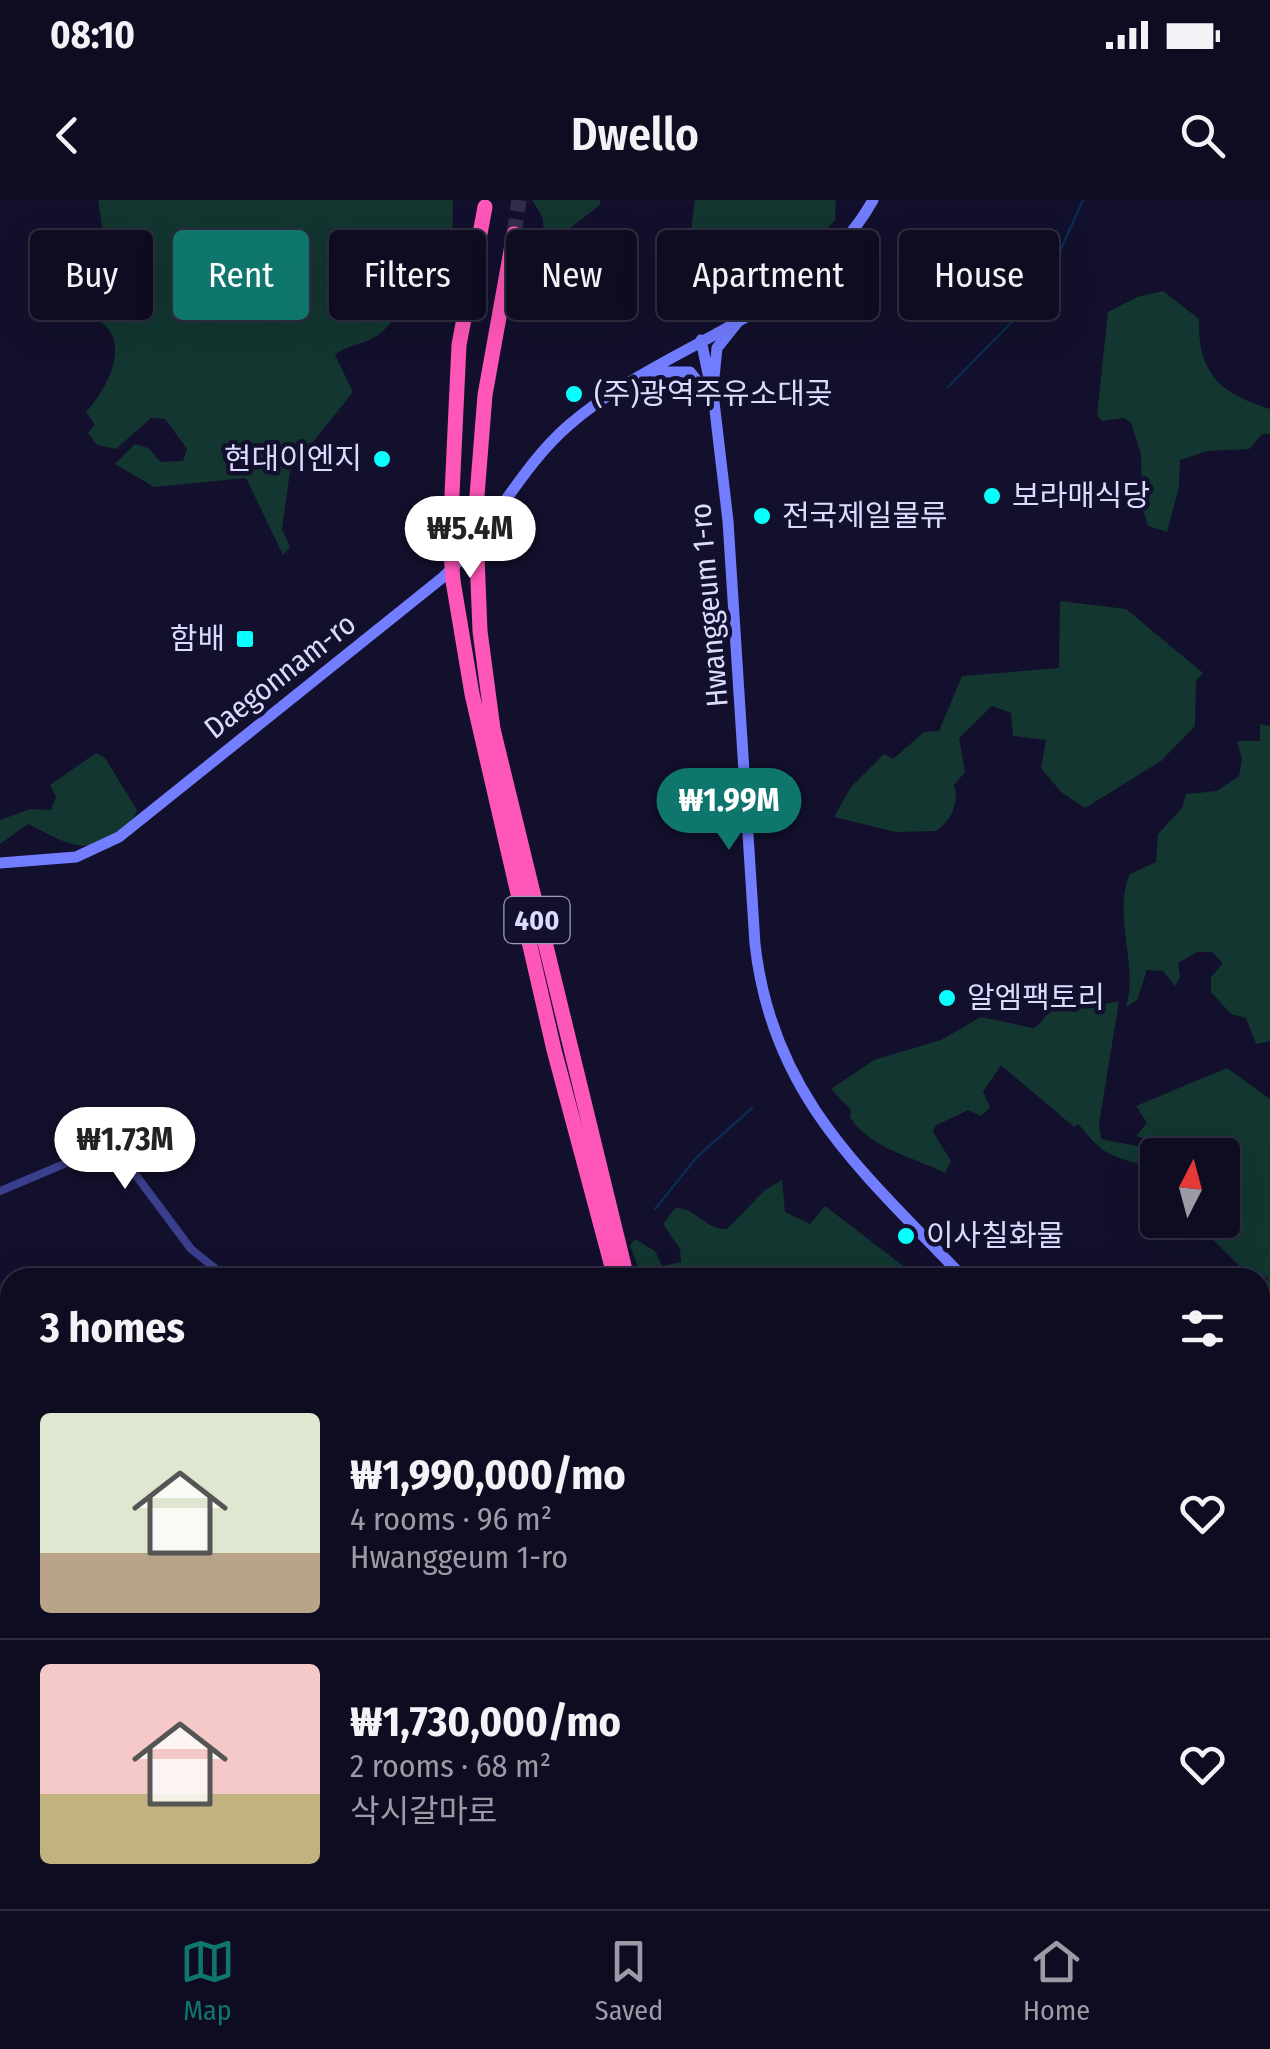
<!DOCTYPE html>
<meta charset="utf-8">
<style>
:root{--surface:#0e0c21;--page:#1c1a2e;--text:#f1f3f6;--muted:#9b9ba5;--line:#2e2c3f;--accent:#0f766e}
body{margin:0;font-family:"Fira Sans Condensed","Noto Sans KR",sans-serif;background:var(--page);color:var(--text);height:100vh;display:flex;flex-direction:column;font-size:38px;white-space:nowrap}
*{box-sizing:border-box;margin:0}
p{font-size:32px;color:var(--muted)}
.icon{flex:none;width:55px;height:55px;fill:none;stroke:currentColor;stroke-width:2;stroke-linecap:round;stroke-linejoin:round}
.map{position:relative;flex:1;overflow:hidden}
.details{position:absolute;left:0px;top:1068px;width:1270px;height:642px;display:flex;flex-direction:column;background:var(--surface);border-radius:30px 30px 0 0;box-shadow:0 10px 40px #0002,0 0 0 2px var(--line)}
.details>*{flex:none}
.banner{position:absolute;left:30px;top:30px;width:1210px;height:90px;display:flex;gap:20px}
.needle{width:65px;rotate:6deg}
.tools{position:absolute;left:1140px;top:938px;display:grid;gap:20px}
.tools a{display:grid;place-items:center;width:100px;height:100px;border-radius:10px;background:var(--surface);box-shadow:0 10px 40px #0002,0 0 0 2px var(--line);font-size:50px}
.price{position:absolute;translate:-50% -85px;padding:0 22px;border-radius:35px;background:#fff;color:#222;font-size:32px;line-height:65px;filter:drop-shadow(0 2px 5px #0008)}
.price::after{content:'';position:absolute;left:50%;top:60px;width:30px;height:22px;margin-left:-15px;background:inherit;clip-path:polygon(0 0,100% 0,50% 100%)}
.price.current{background:var(--accent);color:#fff}
ul{padding:0;list-style:none}
li{display:flex;align-items:center;gap:30px;height:250px;padding:0 40px}
li+li{border-top:2px solid var(--line)}
li span{display:grid;place-items:center;flex:none;width:280px;height:200px;border-radius:10px;color:#555}
li>.icon{margin-inline-start:auto}
span .icon{width:120px;height:120px;fill:#fffc;stroke-width:1}
li b{font-size:42px}
h2{display:flex;justify-content:space-between;align-items:center;height:120px;padding:0 40px;font-size:42px}
.pill{padding:0 35px;border-radius:10px;background:var(--surface);box-shadow:0 10px 40px #0002,0 0 0 2px var(--line);font-size:35px;line-height:90px}
.pill.current{background:var(--accent);color:#fff}
.status{display:flex;justify-content:space-between;align-items:center;height:70px;padding:0 50px;background:var(--surface);direction:ltr}
.status svg{height:28px;fill:currentColor}
header{display:flex;justify-content:space-between;align-items:center;height:130px;padding:0 40px;background:var(--surface);font-size:45px;font-weight:600}
.menu{display:flex;justify-content:space-around;align-items:center;height:140px;border-top:2px solid var(--line);background:var(--surface);font-size:28px;color:var(--muted)}
.menu a{display:grid;justify-items:center;gap:5px}
.menu .current{color:var(--accent)}
.map>svg:first-child{display:block}
.green{fill:#133631}
.lines{fill:none;stroke-linecap:round;stroke-linejoin:round}
.stream{stroke:#0b2b50;stroke-width:2.5}
.highway-tunnel{stroke:#302e4c;stroke-width:15;stroke-dasharray:15 8;stroke-linecap:butt}
.street{stroke:#393f8c;stroke-width:8}
.secondary{stroke:#727dff;stroke-width:11}
.highway{stroke:#ff56b9;stroke-width:15}
.highway-bridge{stroke:#ff56b9;stroke-width:15}
.poi-dot{fill:#07fffe;stroke:#12102c;stroke-width:4}
.labels{text-anchor:middle;stroke-width:9;stroke-linejoin:round;paint-order:stroke}
.shield{fill:#12102c;stroke:#9f9ec0;stroke-width:2.5}
.shield-label{font-size:28px;font-weight:bold;fill:#dbdbff}
.poi-label{font-size:30px;fill:#dbdbff;stroke:#12102c;text-anchor:start}
.street-label{font-size:30px;fill:#dbdbff;stroke:#12102c}
</style>
<div class="status"><b>08:10</b><svg viewBox="0 0 49 12"><path d="M0 12V9h3v3zM5 12V6h3v6zM10 12V3h3v9zM15 12V0h3v12zM26 1h20v11H26zM47 4h2v5h-2z"/></svg></div>
<header><svg class="icon" aria-label="back" viewBox="0 0 24 24"><path d="M15 5l-7 7 7 7"/></svg>Dwello<svg class="icon" aria-label="search" viewBox="0 0 24 24"><circle cx="10" cy="10" r="6"/><path d="M15 15l6 6"/></svg></header>
<div class="map">
<svg width="1270" height="1709" viewBox="0 0 1270 1709">
<rect width="100%" height="100%" fill="#12102c"/>
<path class="green" d="M98 0H453L452 63C417 69 407 108 384 130 367 146 349 143 335 155L353 192 290 271 282 329 290 347 283 355 246 278 154 287 115 264 135 244 148 248 161 262 183 261 187 249 165 219 151 218 116 249 97 245 88 233 95 225 86 212C110 185 137 132 87 115L85 97 126 90 128 83 107 60Z
M532 0H600V5L560 36 556 49 544 44 543 18Z
M695 0H836L835 20 806 54 782 50 753 76 746 92 734 90 732 76 741 51 714 45 689 47Z
M1163 91 1199 119C1197 175 1222 194 1270 209V234H1262L1249 249 1208 251 1180 260 1179 287 1167 332 1148 326 1142 306 1141 254 1131 223 1124 218 1102 221 1097 215 1108 112 1137 97Z
M1060 401 1126 409 1203 473 1196 481 1195 526 1161 561 1085 608 1061 592 1041 568 1046 540 1013 536 1011 513 992 506 959 538 965 572 954 585C960 602 951 621 936 631L896 632 834 617 851 587 884 554 893 559 924 532 939 531 962 476 1059 468Z
M1260 524 1270 526V841L1256 844 1246 818 1231 814 1211 792V777L1223 763 1212 752H1197L1178 763 1180 777 1175 786 1163 771 1147 770 1137 800 1126 807C1139 767 1112 715 1130 674L1156 662 1158 634 1182 608 1186 594 1217 591 1239 576 1242 559 1237 541H1260Z
M96 553 105 558 137 610C134 621 125 627 116 634 81 659 59 638 28 624L0 644V620L30 609 51 610 56 597 50 585Z
M1051 788 1096 806 1119 801 1099 924 1101 939 1157 950 1156 942 1136 936 1147 923 1136 906 1227 868 1270 899V1108L1260 1101 1268 1078 1245 1071 1214 1041 1172 1020H1222V955H1158L1157 980C1147 960 1126 963 1108 953 1095 945 1088 935 1078 924L1074 927 1001 865 983 892 990 907 981 916 968 910 935 926 933 932 951 961 945 973C914 957 870 949 850 917L851 910 831 889 874 860 941 840 981 817 1033 828C1049 820 1054 799 1051 788Z
M782 980 785 1012 810 1024 825 1006 906 1068 896 1078 642 1077 630 1046 635 1039 655 1051 662 1066 681 1062 680 1049 663 1024 675 1008C697 1007 704 1030 727 1029L765 990Z
M1260 1183H1270V1351L1260 1388Z
M1003 1700 1001 1709H878L873 1704 863 1709H797V1701Z"/>
<g class="lines">
<path class="stream" d="M948 187 1042 91 1083 0
M655 1009 697 957 752 908"/>
<path class="highway-tunnel" d="M514 34 519 0"/>
<path class="street" d="M0 991 90 953 126 962 191 1049 227 1078
M1260 1398 1270 1362
M305 1700 306 1709
M1186 1709 1188 1700"/>
<path class="secondary" d="M701 140 714 202 728 321 755 744C772 897 864 973 964 1078
M654 172H690L711 198
M714 177 717 148 737 123
M0 663 76 657 119 637 442 378C491 333 519 268 569 225 662 144 810 114 873 0
M1260 1594 1270 1618"/>
<path class="highway" d="M476 308 485 195 514 34
M450 337 459 145 485 7
M477 357 480 431 493 529 627 1078
M453 381 472 494 554 850 615 1078
M763 1700 765 1709
M775 1700 778 1709"/>
<path class="highway-bridge" d="M476 308 477 357
M450 337 453 381"/>
</g>
<g class="poi-dot">
<circle cx="574" cy="194" r="10"/>
<circle cx="382" cy="259" r="10"/>
<circle cx="992" cy="296" r="10"/>
<circle cx="762" cy="316" r="10"/>
<rect x="235" y="429" width="20" height="20" rx="5"/>
<circle cx="947" cy="798" r="10"/>
<circle cx="906" cy="1036" r="10"/>
</g>
<g class="labels">
<rect class="shield" x="504.5" y="697" width="65" height="46" rx="8"/>
<g class="shield-label">
<text x="537" y="730">400</text>
</g>
<g class="poi-label">
<text x="594" y="204">(주)광역주유소대곶</text>
<text x="362" y="269" text-anchor="end">현대이엔지</text>
<text x="1012" y="306">보라매식당</text>
<text x="782" y="326">전국제일물류</text>
<text x="225" y="449" text-anchor="end">함배</text>
<text x="967" y="808">알엠팩토리</text>
<text x="926" y="1046">이사칠화물</text>
</g>
<g class="street-label">
<text transform="translate(709 405) rotate(-95)" y="10">Hwanggeum 1-ro</text>
<text transform="translate(280 476) rotate(-38)" y="10">Daegonnam-ro</text>
</g>
</g>
</svg>
<div class="tools">
<a><svg class="needle" viewBox="-14 -14 28 28"><path d="M0-13l5 13h-10z" fill="#e53935"/><path d="M0 13l5-13h-10z" fill="#9b9ba5"/></svg></a>
</div>
<b class="price" style="left:470px;top:381px">₩5.4M</b>
<b class="price current" style="left:729px;top:653px">₩1.99M</b>
<b class="price" style="left:125px;top:992px">₩1.73M</b>
<div class="banner">
<a class="pill">Buy</a>
<a class="pill current">Rent</a>
<a class="pill">Filters</a>
<a class="pill">New</a>
<a class="pill">Apartment</a>
<a class="pill">House</a>
</div>
<section class="details">
<h2>3 homes<svg class="icon" aria-label="filters" viewBox="0 0 24 24"><path d="M4 7h16M4 17h16"/><circle cx="9" cy="7" r="2"/><circle cx="15" cy="17" r="2"/></svg></h2>
<ul>
<li><span style="background:linear-gradient(#dfe7d0 70%,#b9a48a 0)"><svg class="icon" aria-label="home" viewBox="0 0 24 24"><path d="M3 11l9-7 9 7M6 9v11h12V9"/></svg></span><div><b>₩1,990,000/mo</b><p>4 rooms · 96 m²</p><p>Hwanggeum 1-ro</p></div><svg class="icon" aria-label="heart" viewBox="0 0 24 24"><path d="M12 20l-8-8c-3-5 5-10 8-4 3-6 11-1 8 4z"/></svg></li>
<li><span style="background:linear-gradient(#f6c9c9 65%,#c2b280 0)"><svg class="icon" aria-label="home" viewBox="0 0 24 24"><path d="M3 11l9-7 9 7M6 9v11h12V9"/></svg></span><div><b>₩1,730,000/mo</b><p>2 rooms · 68 m²</p><p>삭시갈마로</p></div><svg class="icon" aria-label="heart" viewBox="0 0 24 24"><path d="M12 20l-8-8c-3-5 5-10 8-4 3-6 11-1 8 4z"/></svg></li>
</ul>
</section>
</div>
<nav class="menu">
<a class="current"><svg class="icon" aria-label="map" viewBox="0 0 24 24"><path d="M3 6l6-2 6 2 6-2v14l-6 2-6-2-6 2zM9 4v14M15 6v14"/></svg>Map</a>
<a><svg class="icon" aria-label="saved" viewBox="0 0 24 24"><path d="M7 4h10v16l-5-4-5 4z"/></svg>Saved</a>
<a><svg class="icon" aria-label="home" viewBox="0 0 24 24"><path d="M3 11l9-7 9 7M6 9v11h12V9"/></svg>Home</a>
</nav>
